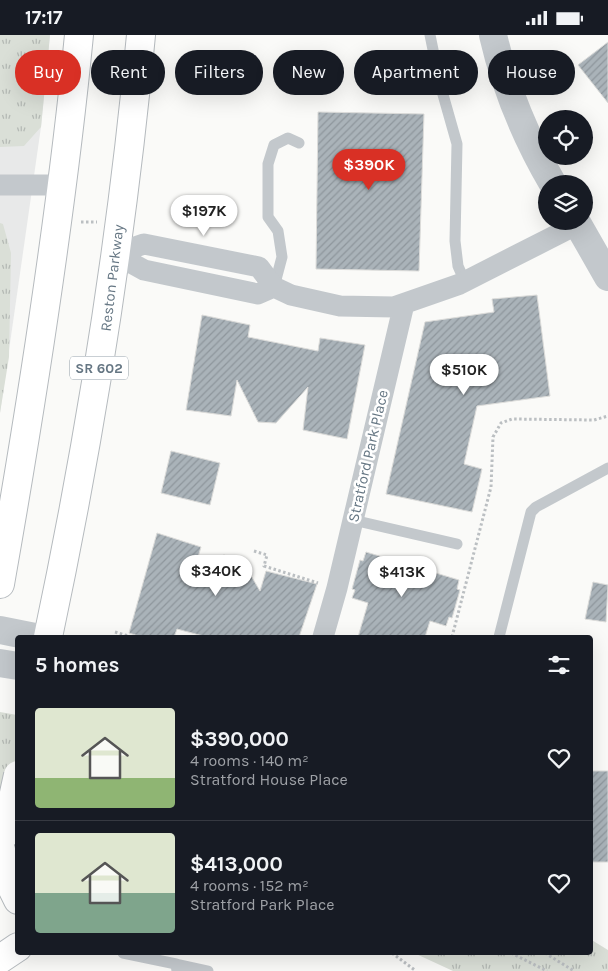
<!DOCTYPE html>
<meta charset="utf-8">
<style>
:root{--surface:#171b24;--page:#20242c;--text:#f1f3f6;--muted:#9ea1a6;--line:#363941;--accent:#d93025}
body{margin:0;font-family:Karla,sans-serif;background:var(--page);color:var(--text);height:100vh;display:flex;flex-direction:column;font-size:19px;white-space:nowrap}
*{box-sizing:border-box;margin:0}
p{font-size:16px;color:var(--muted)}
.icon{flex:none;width:28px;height:28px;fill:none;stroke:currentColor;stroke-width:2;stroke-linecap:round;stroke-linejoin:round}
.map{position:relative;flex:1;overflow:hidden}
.panel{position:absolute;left:15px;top:600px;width:578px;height:320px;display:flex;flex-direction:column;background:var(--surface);border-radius:5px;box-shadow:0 5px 20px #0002}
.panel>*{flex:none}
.hud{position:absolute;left:15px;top:15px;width:579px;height:45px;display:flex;gap:10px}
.tools{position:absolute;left:538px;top:75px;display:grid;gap:10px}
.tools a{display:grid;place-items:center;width:55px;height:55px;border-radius:50%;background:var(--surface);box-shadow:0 5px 20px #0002;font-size:25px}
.price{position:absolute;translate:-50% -42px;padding:0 11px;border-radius:18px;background:#fff;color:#222;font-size:16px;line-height:32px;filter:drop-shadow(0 1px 2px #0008)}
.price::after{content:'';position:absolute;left:50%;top:30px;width:15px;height:11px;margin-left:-8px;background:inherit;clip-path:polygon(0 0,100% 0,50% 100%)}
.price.current{background:var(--accent);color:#fff}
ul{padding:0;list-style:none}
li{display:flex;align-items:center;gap:15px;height:125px;padding:0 20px}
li+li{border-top:1px solid var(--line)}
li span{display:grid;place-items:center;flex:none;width:140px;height:100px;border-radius:5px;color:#555}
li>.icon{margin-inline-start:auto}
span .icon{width:60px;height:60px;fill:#fffc;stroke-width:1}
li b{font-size:21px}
h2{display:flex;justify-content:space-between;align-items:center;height:60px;padding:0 20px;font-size:21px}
.chip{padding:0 18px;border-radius:22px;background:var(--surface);box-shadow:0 5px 20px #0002;font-size:18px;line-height:45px}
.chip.current{background:var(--accent);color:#fff}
.status{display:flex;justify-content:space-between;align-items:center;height:35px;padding:0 25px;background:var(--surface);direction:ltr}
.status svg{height:14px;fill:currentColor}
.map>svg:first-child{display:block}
.built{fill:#e8e9e9}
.grass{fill:url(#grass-tufts)}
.building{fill:url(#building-hatch);stroke:#dcdcda}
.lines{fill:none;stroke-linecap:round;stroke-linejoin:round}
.primary-casing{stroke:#b5babe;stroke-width:30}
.path{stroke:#bbbfc2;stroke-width:3;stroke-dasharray:2.5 2.5;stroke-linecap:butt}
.service{stroke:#c3c8cc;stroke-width:11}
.minor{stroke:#c3c8cc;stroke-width:21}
.tertiary{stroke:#c3c8cc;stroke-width:28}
.primary{stroke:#fff;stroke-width:28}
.primary-bridge-casing{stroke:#b5babe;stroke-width:30;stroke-linecap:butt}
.primary-bridge{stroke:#fff;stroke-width:28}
.labels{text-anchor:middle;stroke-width:5;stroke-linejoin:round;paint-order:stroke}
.shield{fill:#fff;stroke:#939fa8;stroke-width:1}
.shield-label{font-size:14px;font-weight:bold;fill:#657683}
.street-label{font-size:15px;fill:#657683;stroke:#fff}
</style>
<div class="status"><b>17:17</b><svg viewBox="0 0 49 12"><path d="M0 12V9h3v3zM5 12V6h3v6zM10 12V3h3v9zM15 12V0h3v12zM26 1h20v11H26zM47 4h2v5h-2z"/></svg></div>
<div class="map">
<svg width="608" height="936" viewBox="0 0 608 936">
<defs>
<pattern id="grass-tufts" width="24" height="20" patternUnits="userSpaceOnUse" patternTransform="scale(1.25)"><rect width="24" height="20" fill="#dadfd7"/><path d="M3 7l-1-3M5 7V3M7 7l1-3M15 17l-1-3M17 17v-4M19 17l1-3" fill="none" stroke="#b4b9b4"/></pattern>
<pattern id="building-hatch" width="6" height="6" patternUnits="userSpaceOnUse" patternTransform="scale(1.25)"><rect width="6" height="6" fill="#aab3b9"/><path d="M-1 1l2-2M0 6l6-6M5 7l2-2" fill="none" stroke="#8e969c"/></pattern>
</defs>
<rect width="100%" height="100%" fill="#fafaf8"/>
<path class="built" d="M0 0H50L41 92 0 378Z"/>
<path class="grass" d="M0 0H50L41 92 24 111 0 112Z
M0 188 3 189 11 218 9 322 0 378Z
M0 677 17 680V775L0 771Z
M590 904 608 915V936H453L414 918H590Z"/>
<path class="building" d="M608 7V68L578 30Z
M318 77 424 79 419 236 316 234Z
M537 260 550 361 477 371 464 429 482 434 472 477 386 459 425 287 494 277 492 264Z
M202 280 250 290 248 302 318 316 320 303 365 310 347 404 303 395 308 352 276 388 258 387 237 345 231 381 186 375Z
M171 416 220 428 210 470 161 458Z
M157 498 201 512 195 532 224 520 243 527 260 556 266 536 317 549 299 602H207L177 594 174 602H142L129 598Z
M366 517 459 545 457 554 460 555 452 583 449 582 446 591 430 586 425 602H358L368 568 352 563 355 555 352 554 360 525 363 526Z
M593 547 608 550 606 587 585 584Z
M590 736H608V827H590Z"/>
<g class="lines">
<g class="primary-casing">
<path id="primary" d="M0 549C32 367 61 184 79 0
M48 602C90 404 122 203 141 0
M1 815 7 843 18 865
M0 924 18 912"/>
</g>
<path class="path" d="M81 187H97
M254 516 267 520 264 531 318 548
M115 597 132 602
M452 602 491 452 493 402 501 388 512 384 594 385 608 381
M392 918 416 936
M511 918 547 936
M545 918 574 936"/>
<path class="service" d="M430 0 440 49 457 109 455 206 458 231 465 247
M274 252 282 222 278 196 268 182V129L274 110 288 103 299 108
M353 485 457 509
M499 602 531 477 536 472 608 433
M123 918 176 929 177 936
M176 929 208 936"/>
<path class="minor" d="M0 150H63
M115 219 144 209 259 232 274 252 291 260 340 271 394 272 460 249 578 189
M115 219 144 235 258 259 274 252
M323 602 337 553 404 269"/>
<path class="tertiary" d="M493 0C505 52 526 103 553 149
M576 186 608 242
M0 595 35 602
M0 628 18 631"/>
<use href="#primary" class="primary"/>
<g class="primary-bridge-casing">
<path id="primary-bridge" d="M5 799 18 740"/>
</g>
<use href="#primary-bridge" class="primary-bridge"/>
</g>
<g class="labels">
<rect class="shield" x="70" y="321.5" width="58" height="23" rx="4"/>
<g class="shield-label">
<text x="99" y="338">SR 602</text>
</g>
<g class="street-label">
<text transform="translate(112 243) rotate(-83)" y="5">Reston Parkway</text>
<text transform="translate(368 421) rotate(-77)" y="5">Stratford Park Place</text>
</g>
</g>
</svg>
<div class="tools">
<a><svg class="icon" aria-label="locate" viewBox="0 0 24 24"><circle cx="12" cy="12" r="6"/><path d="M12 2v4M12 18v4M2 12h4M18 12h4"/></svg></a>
<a><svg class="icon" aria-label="layers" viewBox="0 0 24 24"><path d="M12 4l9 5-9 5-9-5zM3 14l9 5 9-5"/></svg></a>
</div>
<b class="price current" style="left:369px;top:156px">$390K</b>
<b class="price" style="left:204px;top:202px">$197K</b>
<b class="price" style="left:464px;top:361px">$510K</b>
<b class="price" style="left:216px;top:562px">$340K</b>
<b class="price" style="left:402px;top:563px">$413K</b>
<div class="hud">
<a class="chip current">Buy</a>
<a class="chip">Rent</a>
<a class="chip">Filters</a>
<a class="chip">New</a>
<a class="chip">Apartment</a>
<a class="chip">House</a>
</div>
<section class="panel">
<h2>5 homes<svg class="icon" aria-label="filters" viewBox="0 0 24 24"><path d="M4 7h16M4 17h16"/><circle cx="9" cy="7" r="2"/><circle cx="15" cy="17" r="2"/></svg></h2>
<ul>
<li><span style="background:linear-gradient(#dfe7d0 70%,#8fb573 0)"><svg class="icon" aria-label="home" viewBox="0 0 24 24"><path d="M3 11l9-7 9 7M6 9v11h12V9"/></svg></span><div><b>$390,000</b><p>4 rooms · 140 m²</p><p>Stratford House Place</p></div><svg class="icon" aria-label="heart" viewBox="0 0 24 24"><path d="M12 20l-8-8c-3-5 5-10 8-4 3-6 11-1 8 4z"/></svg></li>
<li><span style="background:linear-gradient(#dfe7d0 60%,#7fa58c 0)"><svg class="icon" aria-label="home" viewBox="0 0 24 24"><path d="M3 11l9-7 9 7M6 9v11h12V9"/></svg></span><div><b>$413,000</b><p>4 rooms · 152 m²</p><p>Stratford Park Place</p></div><svg class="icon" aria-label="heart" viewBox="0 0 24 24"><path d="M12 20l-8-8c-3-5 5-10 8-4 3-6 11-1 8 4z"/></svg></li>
</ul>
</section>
</div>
